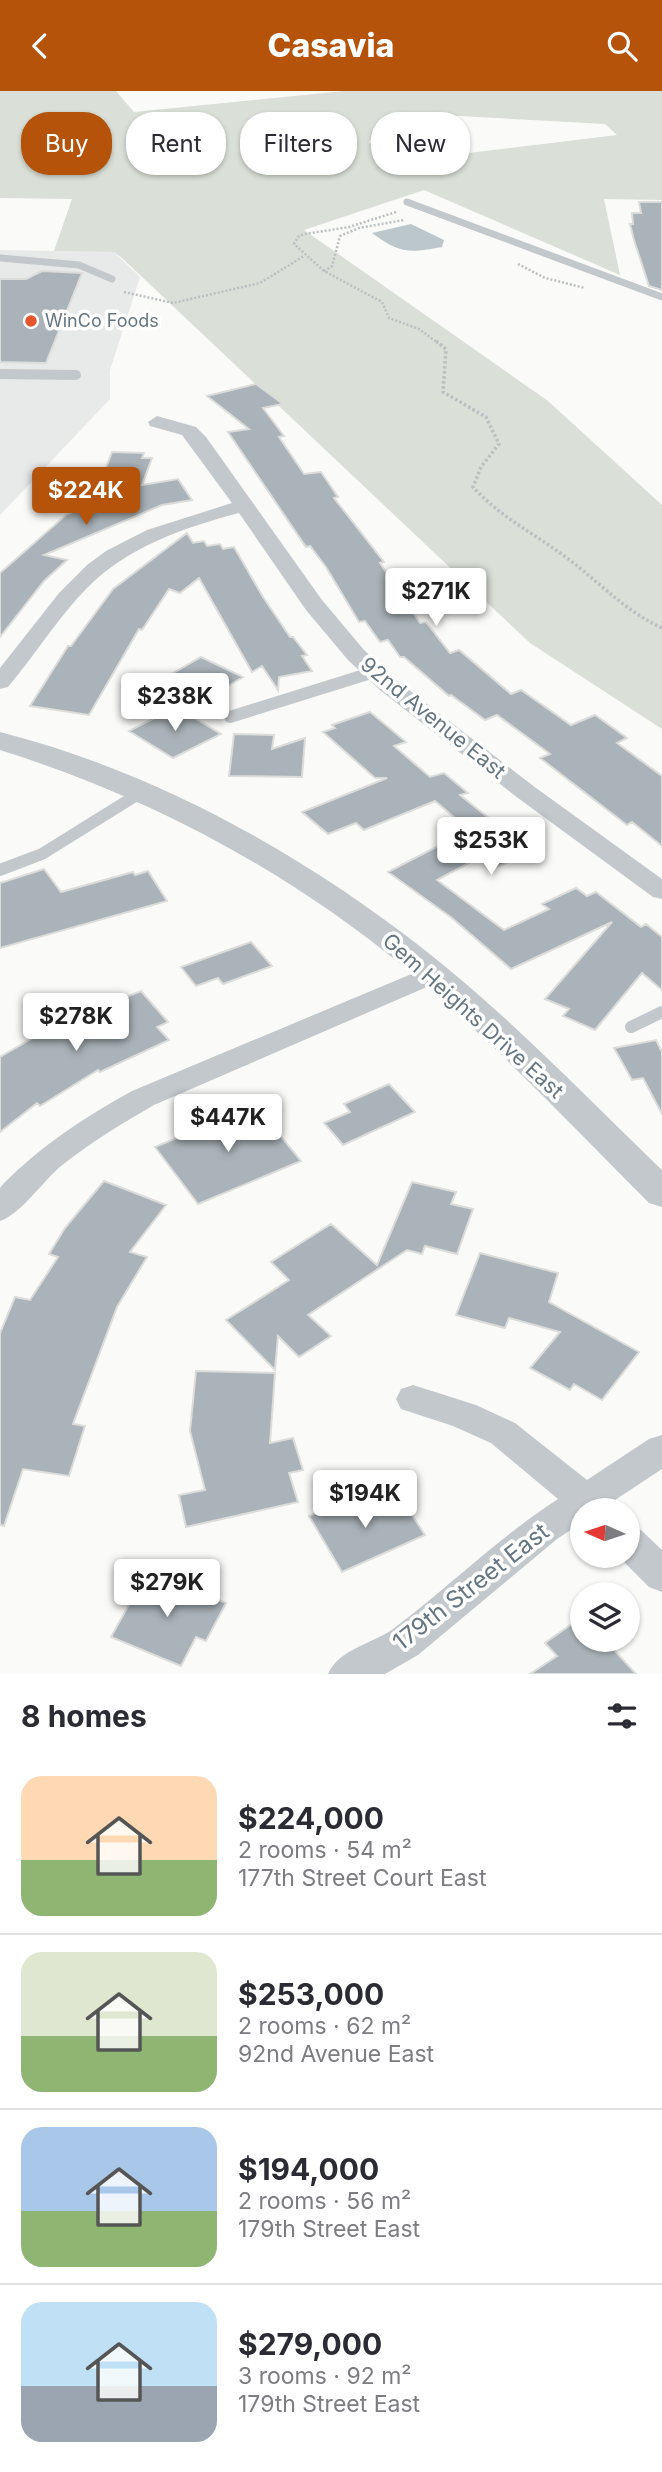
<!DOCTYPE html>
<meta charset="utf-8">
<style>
:root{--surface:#fff;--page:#f2f2f3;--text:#2b2b33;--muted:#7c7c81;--line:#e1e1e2;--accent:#b45309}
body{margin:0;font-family:Inter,sans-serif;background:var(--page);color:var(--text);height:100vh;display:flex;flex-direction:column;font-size:26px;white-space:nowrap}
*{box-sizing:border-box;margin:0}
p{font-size:23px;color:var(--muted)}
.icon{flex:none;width:38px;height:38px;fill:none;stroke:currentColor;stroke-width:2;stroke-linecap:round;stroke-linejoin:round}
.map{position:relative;height:1583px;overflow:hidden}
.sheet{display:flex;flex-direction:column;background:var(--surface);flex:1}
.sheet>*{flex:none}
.hud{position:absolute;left:21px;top:21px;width:621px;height:63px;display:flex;gap:14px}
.needle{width:46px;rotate:273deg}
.buttons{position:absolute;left:570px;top:1407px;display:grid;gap:14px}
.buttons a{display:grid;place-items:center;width:70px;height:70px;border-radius:50%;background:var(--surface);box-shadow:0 2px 5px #0004;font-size:35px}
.price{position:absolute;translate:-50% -60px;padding:0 16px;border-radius:7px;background:#fff;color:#222;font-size:23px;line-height:46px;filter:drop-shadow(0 2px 4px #0008)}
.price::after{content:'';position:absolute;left:50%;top:42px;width:21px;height:16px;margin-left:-10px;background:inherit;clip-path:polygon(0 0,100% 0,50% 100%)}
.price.selected{background:var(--accent);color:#fff}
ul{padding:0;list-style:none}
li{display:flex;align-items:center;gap:21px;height:175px;padding:0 21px}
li+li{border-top:2px solid var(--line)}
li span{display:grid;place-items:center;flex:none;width:196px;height:140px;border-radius:21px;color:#555}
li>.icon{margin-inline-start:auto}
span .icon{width:84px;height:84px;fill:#fffc;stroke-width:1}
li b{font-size:30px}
h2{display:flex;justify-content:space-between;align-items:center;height:84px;padding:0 21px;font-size:30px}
.tag{padding:0 24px;border-radius:28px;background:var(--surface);box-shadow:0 2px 5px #0004;font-size:24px;line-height:63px}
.tag.selected{background:var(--accent);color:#fff}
header{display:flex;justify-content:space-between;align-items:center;height:91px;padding:0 21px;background:var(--accent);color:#fff;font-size:32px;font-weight:800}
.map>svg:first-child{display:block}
.built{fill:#e8e9e9}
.green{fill:#dadfd7;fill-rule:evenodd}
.water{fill:#bbc7cb}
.building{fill:#aab3b9;stroke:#dcdcda;stroke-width:2}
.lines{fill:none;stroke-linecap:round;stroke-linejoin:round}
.path-far1{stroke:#bbbfc2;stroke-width:2.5;stroke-dasharray:2 2;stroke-linecap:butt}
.path{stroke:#bbbfc2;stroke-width:3.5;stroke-dasharray:2.5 2.5;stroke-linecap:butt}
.service-far2{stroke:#c3c8cc;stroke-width:7}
.service-far1{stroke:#c3c8cc;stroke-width:10}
.service{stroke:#c3c8cc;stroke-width:12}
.minor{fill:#c3c8cc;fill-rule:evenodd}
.tertiary{fill:#c3c8cc;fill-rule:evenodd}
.poi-dot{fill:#e4572e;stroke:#fff;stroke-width:2.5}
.labels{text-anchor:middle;stroke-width:7;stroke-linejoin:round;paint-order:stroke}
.far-poi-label{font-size:18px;fill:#657683;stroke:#fff;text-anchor:start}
.street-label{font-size:21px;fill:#657683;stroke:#fff}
.near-street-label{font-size:24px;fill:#657683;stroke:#fff}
</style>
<header><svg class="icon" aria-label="back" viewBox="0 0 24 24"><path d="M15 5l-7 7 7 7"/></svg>Casavia<svg class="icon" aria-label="search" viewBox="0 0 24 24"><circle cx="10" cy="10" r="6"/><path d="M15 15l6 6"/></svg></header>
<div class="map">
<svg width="662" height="1583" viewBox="0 0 662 1583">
<rect width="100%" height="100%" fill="#fafaf8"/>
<path class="built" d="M0 159 114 161 140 186 110 279V308L0 424Z"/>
<path class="green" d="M0 0H116L134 21 344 0H662V109L604 108 620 184 424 99 304 139 548 310 662 414V638L530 552 122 167 114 161 54 160 72 108 0 107ZM423 23 605 33 617 44 444 65 453 73 425 78 381 62 369 51 381 27Z"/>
<path class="water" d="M411 133 444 149 442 156C409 162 400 163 372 142Z"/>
<path class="building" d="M639 111H662V199L649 195 634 149 630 133H633L632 122H641Z
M42 180 82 182 46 272 0 271V188H26Z
M256 293 283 313 263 317 284 345 279 346 304 383 321 381 338 406 334 407 384 471 380 472 420 532 426 531 450 562 459 559 511 603 521 599 571 634 595 624 627 647 617 652 662 685V755L632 731 627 734 540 667 550 663 497 624 485 629 451 604 449 605 404 566H400L388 549 380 551 365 530 359 531 326 476 310 455 306 456 228 341 249 338 207 305Z
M112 361 144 362 142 367H152L142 394 178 388 192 409 162 414 44 464 67 469 44 490 0 546V482L66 424 93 412Z
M187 442 193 452 204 450 207 455 220 453 223 458 234 456 263 506 290 546H293L307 564 302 565 312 580 279 586 278 599 262 575 252 581 199 487 180 502 169 498 142 539 139 538 89 624 30 615 68 555H71L113 498Z
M201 566 243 586 204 609 163 588Z
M176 616 221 643 173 667 129 640Z
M370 621 406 651 394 655 430 686 444 682 468 702 460 704 510 744 520 740 541 758 494 777 480 766 437 789 504 839 549 818 542 813 576 797 587 805 596 801 641 836 646 833 662 846V899L642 882 595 939 563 925 569 918 545 908 612 831 511 878 452 827 388 781 469 739 435 710 364 739 356 732 328 743 302 721 387 687H375L323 641 335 637 332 634Z
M234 643 274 644 272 658 305 647 302 686 229 685Z
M44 778 61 801 133 781 135 784 148 780 167 810 0 857V792Z
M251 851 272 875 223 893 218 887 196 895 181 876Z
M141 900 168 931 157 936 169 949 100 981 98 979 40 1015 37 1012 0 1041V966L43 941 42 940Z
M656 949 662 961V1023L643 987 632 989 614 957Z
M389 993 415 1021 343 1054 324 1032 350 1021 344 1013Z
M253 1011 301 1070 198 1113 155 1056 225 1027 223 1024Z
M104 1090 166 1114 130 1161 147 1166 117 1216 73 1333 85 1335 69 1385 23 1378 4 1435 0 1434V1242L15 1206 30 1209 58 1166 49 1163 65 1137Z
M412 1091 456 1101 451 1113 473 1118 457 1163 425 1155 422 1163 407 1159 308 1224 331 1245 299 1266 278 1245 275 1279 226 1229 289 1189 271 1171 331 1133 377 1174Z
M480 1162 558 1182 549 1211 639 1261 602 1309 574 1293 570 1299 530 1277 560 1241 509 1227 505 1237 456 1224Z
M196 1280 275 1282 270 1352 293 1347 303 1379 289 1382 298 1411 186 1436 179 1404 205 1399 190 1340Z
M360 1402 372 1420 401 1407 425 1444 342 1481 309 1425Z
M147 1481 226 1512 206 1550 196 1546 181 1575 111 1546Z
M583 1525V1549H605L636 1583H530L557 1565 545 1552Z"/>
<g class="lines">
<path class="path-far1" d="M396 121 349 136 305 143 299 145 294 153 324 180 382 211 389 227 419 238 438 252
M518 173 545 187 585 197
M324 180 332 175 340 145 359 137 404 129
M124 201 173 212 260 192 304 165"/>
<path class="path" d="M436 250 446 258 443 301 486 326 499 353 481 376 473 396C500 426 535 443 567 467 599 491 625 520 662 537"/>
<path class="service-far2" d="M407 111 662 206
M0 167 79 174 112 188"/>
<path class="service-far1" d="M0 283 76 284
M371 582 374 581"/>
<path class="service" d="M230 626 374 581
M0 779 42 763 140 702
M631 936 662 921"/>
<path class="minor" d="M157 325 196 336 206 346 322 509 364 559 396 589 536 697 662 788V808L653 806 518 707 380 599 348 569 306 519 239 422C183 437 127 456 86 498 57 528 35 564 8 596L0 598V577L59 502 87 474 106 460 147 439 232 412 182 344 150 335 148 331Z
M433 874 443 877 447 883 443 889 154 1014C121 1033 90 1052 61 1075 43 1090 21 1123 0 1130V1097L4 1092C42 1054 85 1026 132 1000Z
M413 1294 476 1314 515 1332 587 1389 649 1348 662 1344V1378L612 1411 616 1419H583V1431L557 1448 418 1564 385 1583H328C339 1558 372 1553 393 1538 449 1496 499 1446 558 1408L491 1352 453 1335 401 1318 396 1308 401 1298Z
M628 1434 641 1439 662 1459V1501L649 1496 618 1465H628Z"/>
<path class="tertiary" d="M0 641C154 680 301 762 426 860 510 926 585 1005 662 1079V1116L649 1112C569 1032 491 948 404 876 285 778 147 705 0 659Z"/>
</g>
<circle class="poi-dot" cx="31" cy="230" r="7"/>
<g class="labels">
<g class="far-poi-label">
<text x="45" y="236">WinCo Foods</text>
</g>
<g class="street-label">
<text transform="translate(433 627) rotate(39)" y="7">92nd Avenue East</text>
<text transform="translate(473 925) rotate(42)" y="7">Gem Heights Drive East</text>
</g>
<g class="near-street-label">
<text transform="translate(471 1496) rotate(-38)" y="8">179th Street East</text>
</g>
</g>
</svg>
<div class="buttons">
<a><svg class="needle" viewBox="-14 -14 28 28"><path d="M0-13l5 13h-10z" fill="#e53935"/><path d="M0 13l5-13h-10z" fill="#7c7c81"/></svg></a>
<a><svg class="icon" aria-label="layers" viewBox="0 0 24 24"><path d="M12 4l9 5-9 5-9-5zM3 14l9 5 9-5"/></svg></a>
</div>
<b class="price selected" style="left:86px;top:436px">$224K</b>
<b class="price" style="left:436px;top:537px">$271K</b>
<b class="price" style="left:175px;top:642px">$238K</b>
<b class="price" style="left:491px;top:786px">$253K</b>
<b class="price" style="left:76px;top:962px">$278K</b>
<b class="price" style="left:228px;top:1063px">$447K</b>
<b class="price" style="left:365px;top:1439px">$194K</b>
<b class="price" style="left:167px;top:1528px">$279K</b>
<div class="hud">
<a class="tag selected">Buy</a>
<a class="tag">Rent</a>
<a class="tag">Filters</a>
<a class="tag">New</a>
</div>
</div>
<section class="sheet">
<h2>8 homes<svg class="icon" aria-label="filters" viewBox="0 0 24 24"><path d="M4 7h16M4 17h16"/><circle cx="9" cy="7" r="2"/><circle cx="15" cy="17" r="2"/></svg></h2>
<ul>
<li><span style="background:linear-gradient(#ffd9b3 60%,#8fb573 0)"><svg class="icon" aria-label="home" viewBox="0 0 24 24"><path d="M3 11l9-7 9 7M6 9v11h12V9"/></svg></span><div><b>$224,000</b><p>2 rooms · 54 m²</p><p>177th Street Court East</p></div></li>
<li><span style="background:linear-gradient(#dfe7d0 60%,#8fb573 0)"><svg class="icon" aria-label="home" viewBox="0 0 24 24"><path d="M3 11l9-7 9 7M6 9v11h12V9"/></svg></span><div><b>$253,000</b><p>2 rooms · 62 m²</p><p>92nd Avenue East</p></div></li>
<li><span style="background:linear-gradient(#a9c7e8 60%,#8fb573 0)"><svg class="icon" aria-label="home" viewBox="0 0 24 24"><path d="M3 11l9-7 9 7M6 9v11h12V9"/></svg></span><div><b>$194,000</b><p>2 rooms · 56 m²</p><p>179th Street East</p></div></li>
<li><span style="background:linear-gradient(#bfe0f5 60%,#9aa5b1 0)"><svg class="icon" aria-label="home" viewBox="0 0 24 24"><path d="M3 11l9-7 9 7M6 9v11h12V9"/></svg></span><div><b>$279,000</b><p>3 rooms · 92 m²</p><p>179th Street East</p></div></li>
</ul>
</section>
